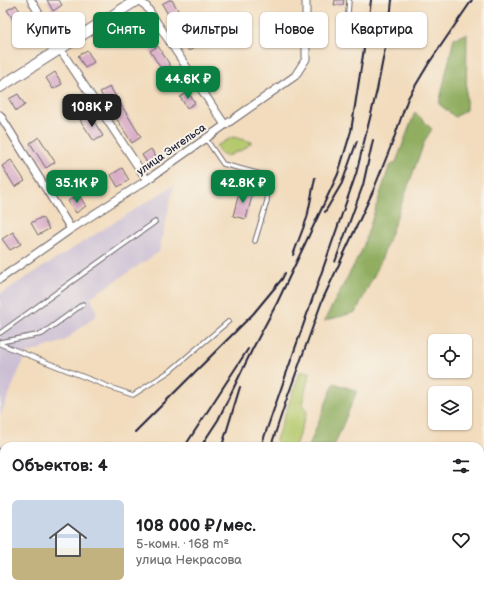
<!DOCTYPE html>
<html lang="ru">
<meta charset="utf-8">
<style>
:root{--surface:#fff;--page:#f2f2f2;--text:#202124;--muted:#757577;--accent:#0b8043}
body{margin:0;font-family:"Balsamiq Sans",sans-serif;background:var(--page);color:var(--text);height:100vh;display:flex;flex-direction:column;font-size:15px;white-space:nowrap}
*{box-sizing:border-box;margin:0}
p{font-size:13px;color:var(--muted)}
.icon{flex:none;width:22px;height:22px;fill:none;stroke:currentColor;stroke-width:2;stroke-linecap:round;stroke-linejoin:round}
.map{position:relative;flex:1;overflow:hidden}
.drawer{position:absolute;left:0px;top:442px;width:484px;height:156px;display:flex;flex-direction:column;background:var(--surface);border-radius:12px 12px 0 0;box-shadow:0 1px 3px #0004}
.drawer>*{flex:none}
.hud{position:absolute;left:12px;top:12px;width:460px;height:36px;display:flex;gap:8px}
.controls{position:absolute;left:428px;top:334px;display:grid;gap:8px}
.controls a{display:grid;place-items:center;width:44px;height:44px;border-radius:6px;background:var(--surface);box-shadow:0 1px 3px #0004;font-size:20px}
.price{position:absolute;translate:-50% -34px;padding:0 9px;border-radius:8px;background:var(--accent);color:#fff;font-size:13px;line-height:26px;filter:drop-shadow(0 1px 2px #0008)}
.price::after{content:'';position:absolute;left:50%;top:24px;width:12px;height:9px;margin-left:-6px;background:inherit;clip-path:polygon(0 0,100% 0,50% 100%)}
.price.on{background:#222;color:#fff}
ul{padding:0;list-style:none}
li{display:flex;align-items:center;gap:12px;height:100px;padding:0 12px}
li span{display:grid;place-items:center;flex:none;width:112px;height:80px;border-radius:6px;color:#555}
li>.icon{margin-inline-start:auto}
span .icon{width:48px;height:48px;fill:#fffc;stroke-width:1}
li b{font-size:17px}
h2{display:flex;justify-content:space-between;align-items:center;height:48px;padding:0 12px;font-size:17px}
.chip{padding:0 14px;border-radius:6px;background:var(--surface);box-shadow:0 1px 3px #0004;font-size:14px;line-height:36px}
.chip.on{background:var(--accent);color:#fff}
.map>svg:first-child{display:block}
.industrial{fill:#ccbfd4}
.green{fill:#b5c96d;stroke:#6c7654}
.forest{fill:#90ad60;stroke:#59684e}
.building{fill:#d8acc6}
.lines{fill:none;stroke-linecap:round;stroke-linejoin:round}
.service-casing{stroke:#6b6368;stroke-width:5.5}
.minor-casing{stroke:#6b6368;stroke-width:9}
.secondary-casing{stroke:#6b6368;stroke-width:12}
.service{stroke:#fff;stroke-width:3.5}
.minor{stroke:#fff;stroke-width:7}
.secondary{stroke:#fff;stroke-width:10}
.rail{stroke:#22223b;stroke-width:2}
.labels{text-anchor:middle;stroke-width:4;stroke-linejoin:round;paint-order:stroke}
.street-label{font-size:11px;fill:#22223b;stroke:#f7f3e8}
</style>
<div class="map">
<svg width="484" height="598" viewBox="0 0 484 598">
<rect width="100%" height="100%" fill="#f7f3e8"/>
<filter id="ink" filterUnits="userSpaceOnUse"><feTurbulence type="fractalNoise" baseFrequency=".025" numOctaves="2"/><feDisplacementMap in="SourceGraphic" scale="8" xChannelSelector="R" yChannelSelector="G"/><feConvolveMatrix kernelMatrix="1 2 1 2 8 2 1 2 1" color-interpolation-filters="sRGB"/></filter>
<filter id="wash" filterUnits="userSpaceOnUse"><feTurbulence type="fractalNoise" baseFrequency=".012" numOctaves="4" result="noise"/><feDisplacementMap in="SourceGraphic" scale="16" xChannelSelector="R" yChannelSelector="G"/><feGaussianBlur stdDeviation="0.9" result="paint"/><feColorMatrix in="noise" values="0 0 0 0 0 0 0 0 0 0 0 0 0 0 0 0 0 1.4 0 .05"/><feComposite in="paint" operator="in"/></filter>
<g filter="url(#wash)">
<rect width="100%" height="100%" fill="#f2dcbd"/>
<path class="industrial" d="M174 185 159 252 91 297 97 315 64 341 26 354 0 416V294Z
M0 444 6 446H4V594H35L30 598H0Z"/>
<path class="green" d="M233 137 252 142 244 149 227 156 221 154 216 146Z
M300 372H310L302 404 307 412 295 446H281L276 440Z
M297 594H314L316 598H298Z"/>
<path class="forest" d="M467 34 466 110 455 117 439 104 454 38Z
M415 112 432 129 425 140 380 263 356 312 324 321 362 250 389 167 396 162Z
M334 383 357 391 334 446H309Z
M167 594H194L193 598H165Z"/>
<g id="blocks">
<path class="building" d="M47 0H59L62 5 53 11Z
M169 0H172L178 10 169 16 162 4Z
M335 0H344L343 5H334Z
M16 5 30 26 21 31 7 10Z
M139 21 146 33 137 38 130 27Z
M191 35 197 46 189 51 182 41Z
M158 46 175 73 167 78 150 51Z
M87 50 94 62 85 68 78 56Z
M211 68 218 79 209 84 202 73Z
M55 72 62 84 53 89 46 78Z
M110 87 141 137 132 143 100 92Z
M188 92 195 103 187 108 180 97Z
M18 94 25 105 16 111 9 99Z
M90 115 103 136 94 141 80 120Z
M39 137 55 162 46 168 30 143Z
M151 149 159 162 150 167 142 155Z
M11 160 25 181 15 187 2 166Z
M122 168 129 180 118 187 111 175Z
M240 189 253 192 246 219 233 216Z
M79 195 86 206 76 213 68 201Z
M42 217 49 229 38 235 31 223Z
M13 232 21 244 10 250 2 239Z"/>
</g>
</g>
<g filter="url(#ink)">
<use href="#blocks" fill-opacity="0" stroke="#6b6368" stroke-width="1"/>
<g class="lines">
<g class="service-casing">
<path id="service" d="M347 27 349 0
M206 139 223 164 268 176 267 201 255 241
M0 333 155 222
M0 342 42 334 83 304
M0 344 112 388 133 395 170 371 229 321
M0 451 4 452
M0 479 4 480
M0 506 4 508
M0 534 4 536
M0 573 4 577
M18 594 22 598"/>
</g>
<g class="minor-casing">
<path id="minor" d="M31 0 60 49 147 180
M138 0 146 6 225 125
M0 115 71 229
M0 279 71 229 147 180 225 125 295 76 306 59V0"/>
</g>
<g class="secondary-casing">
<path id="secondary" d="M0 87 137 0"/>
</g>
<use href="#service" class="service"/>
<use href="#minor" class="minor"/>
<use href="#secondary" class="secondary"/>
<path class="rail" d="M325 212 342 183 357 141
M293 255 307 218 315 178
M335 262 363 185 373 140
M135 432 253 314 282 279 285 273
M185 446 248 349
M201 446 218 420 253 348 277 303 338 174 351 131 369 17 371 0
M222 446 240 387
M261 446 356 174 377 90 389 28 392 0
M271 446 286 401 322 301 373 191 393 141 408 98 429 63 472 0
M240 594 241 598
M37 598 41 594
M152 598 154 594
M207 598 209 594"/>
</g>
</g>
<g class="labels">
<g class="street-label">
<text transform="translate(171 149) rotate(-35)" y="4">улица Энгельса</text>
</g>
</g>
</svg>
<div class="controls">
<a><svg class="icon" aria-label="locate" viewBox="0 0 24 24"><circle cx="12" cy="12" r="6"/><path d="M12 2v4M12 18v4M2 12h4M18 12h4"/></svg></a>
<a><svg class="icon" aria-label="layers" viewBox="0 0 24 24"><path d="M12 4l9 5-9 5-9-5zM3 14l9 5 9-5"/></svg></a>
</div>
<b class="price" style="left:188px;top:100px">44.6K ₽</b>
<b class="price on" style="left:92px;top:128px">108K ₽</b>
<b class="price" style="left:77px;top:204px">35.1K ₽</b>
<b class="price" style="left:243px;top:204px">42.8K ₽</b>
<div class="hud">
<a class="chip">Купить</a>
<a class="chip on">Снять</a>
<a class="chip">Фильтры</a>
<a class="chip">Новое</a>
<a class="chip">Квартира</a>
</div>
<section class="drawer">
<h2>Объектов: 4<svg class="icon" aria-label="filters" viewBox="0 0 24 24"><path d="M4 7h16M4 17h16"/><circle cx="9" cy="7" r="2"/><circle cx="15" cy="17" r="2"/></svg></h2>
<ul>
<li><span style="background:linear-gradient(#c9d6e8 60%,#c2b280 0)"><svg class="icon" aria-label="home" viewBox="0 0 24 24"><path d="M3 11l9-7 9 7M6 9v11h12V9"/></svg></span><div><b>108 000 ₽/мес.</b><p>5-комн. · 168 m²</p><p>улица Некрасова</p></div><svg class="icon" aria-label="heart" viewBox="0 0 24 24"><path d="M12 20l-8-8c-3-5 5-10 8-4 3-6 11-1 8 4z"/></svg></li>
</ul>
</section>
</div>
